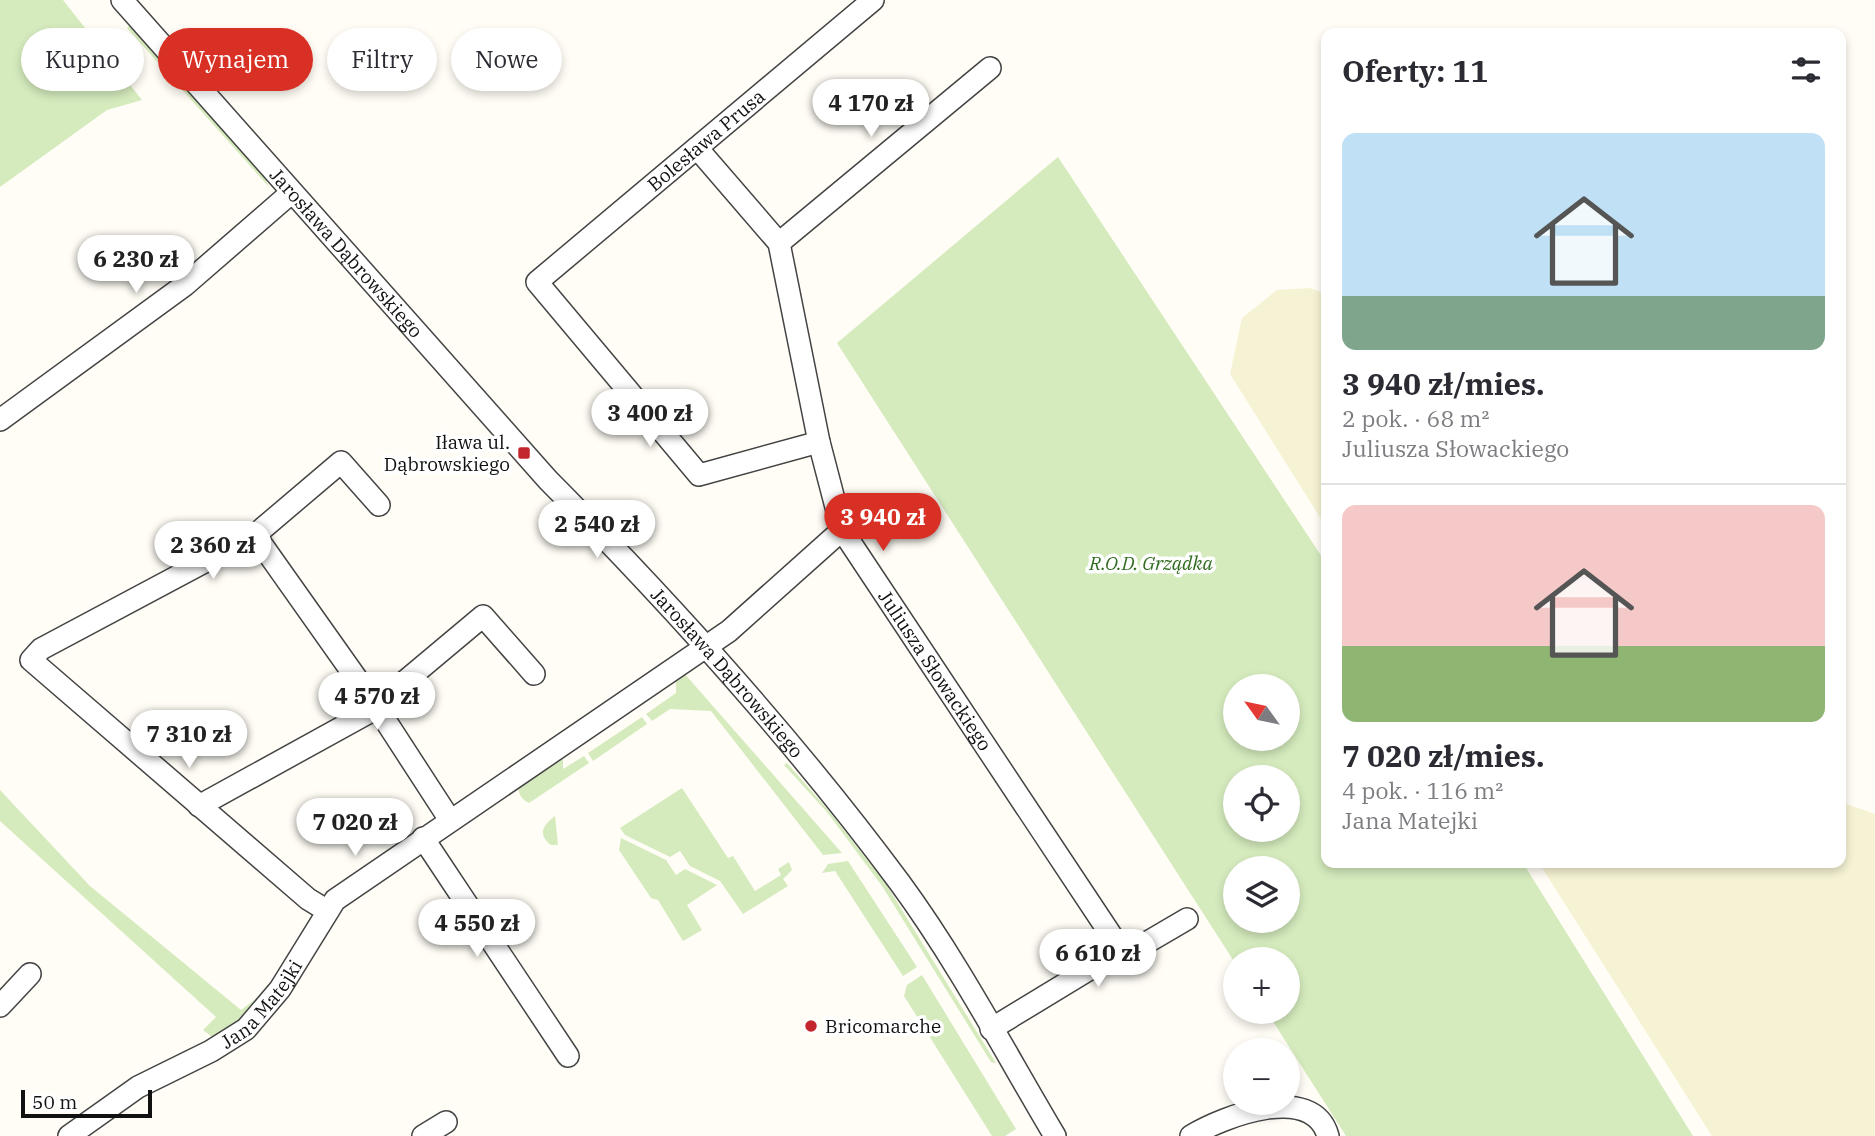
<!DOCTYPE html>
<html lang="pl">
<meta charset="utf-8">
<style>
:root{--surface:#fff;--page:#f2f2f3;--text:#2b2b33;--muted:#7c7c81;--line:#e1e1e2;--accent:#d93025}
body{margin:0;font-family:"IBM Plex Serif",serif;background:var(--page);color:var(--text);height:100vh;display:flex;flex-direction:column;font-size:26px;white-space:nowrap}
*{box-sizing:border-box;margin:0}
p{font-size:23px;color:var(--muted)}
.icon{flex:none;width:38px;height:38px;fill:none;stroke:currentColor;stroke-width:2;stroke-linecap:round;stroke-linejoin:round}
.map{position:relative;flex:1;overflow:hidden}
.sheet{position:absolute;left:1321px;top:28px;width:525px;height:840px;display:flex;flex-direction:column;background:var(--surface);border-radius:14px;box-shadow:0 4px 10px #0003}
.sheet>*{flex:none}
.top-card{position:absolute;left:21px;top:28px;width:665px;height:63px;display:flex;gap:14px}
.needle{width:46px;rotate:303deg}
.controls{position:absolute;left:1223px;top:674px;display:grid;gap:14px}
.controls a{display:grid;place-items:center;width:77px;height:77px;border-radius:50%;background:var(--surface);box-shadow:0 4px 10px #0003;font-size:35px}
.scale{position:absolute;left:21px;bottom:18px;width:131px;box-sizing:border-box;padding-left:7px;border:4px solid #111;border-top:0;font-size:19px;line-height:24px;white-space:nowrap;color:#111;-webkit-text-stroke:5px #fff;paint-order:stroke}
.price{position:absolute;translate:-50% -60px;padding:0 16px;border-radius:24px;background:#fff;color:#222;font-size:23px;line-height:46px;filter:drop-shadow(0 2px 4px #0008)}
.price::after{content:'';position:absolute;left:50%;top:42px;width:21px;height:16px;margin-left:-10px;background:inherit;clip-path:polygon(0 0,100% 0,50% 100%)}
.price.active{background:var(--accent);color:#fff}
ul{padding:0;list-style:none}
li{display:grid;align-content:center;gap:14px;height:371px;padding:0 21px}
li+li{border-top:2px solid var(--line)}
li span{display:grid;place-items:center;height:217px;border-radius:14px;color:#555}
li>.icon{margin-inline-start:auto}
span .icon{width:126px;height:126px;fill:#fffc;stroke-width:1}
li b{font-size:30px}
h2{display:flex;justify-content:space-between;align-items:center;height:84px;padding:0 21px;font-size:30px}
.chip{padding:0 24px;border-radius:32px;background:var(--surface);box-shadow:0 4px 10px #0003;font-size:24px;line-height:63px}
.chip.active{background:var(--accent);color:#fff}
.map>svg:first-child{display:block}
.farmland{fill:#f6f3d4}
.green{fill:#d5ebbd;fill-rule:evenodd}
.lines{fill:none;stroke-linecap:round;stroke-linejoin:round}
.minor-casing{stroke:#444;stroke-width:24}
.minor{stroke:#fff;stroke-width:21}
.poi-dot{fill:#c4262e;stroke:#fff;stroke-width:2.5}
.labels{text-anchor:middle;stroke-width:7;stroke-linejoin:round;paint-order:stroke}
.street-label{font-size:19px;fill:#111;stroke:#fff}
.poi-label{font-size:19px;fill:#111;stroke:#fff;text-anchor:end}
.park-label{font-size:19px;font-style:italic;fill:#2f6b1f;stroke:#fff}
</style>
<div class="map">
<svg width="1875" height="1136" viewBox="0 0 1875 1136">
<rect width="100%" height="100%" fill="#fffdf5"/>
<path class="farmland" d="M1310 288 1326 294V527L1230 374 1242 318 1277 290Z
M1841 802 1875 814V1136H1712L1539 863H1841Z"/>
<path class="green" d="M0 0H63L142 100 107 110 0 187Z
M130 25 264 176 269 187 127 28Z
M1058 157 1326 563V863H1523L1693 1136H1346L1267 1012H1288V959H1236L1235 963 837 343ZM1236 686H1288V738H1236ZM1236 777H1288V830H1236ZM1236 868H1288V920H1236Z
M683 672 842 853 823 855 711 711 670 709 652 721 646 714 676 693V678Z
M642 717 647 724 593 761 588 753Z
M563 754V769L584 756 589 763 529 803C522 800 517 793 519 785Z
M787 763 829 811 886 884 996 1063 991 1062 882 886 827 812 784 765Z
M682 788 728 858 733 856 755 891 781 875 778 869 789 862 792 870 783 879 788 886 743 914 720 881 690 866 680 851 670 857 625 835 620 828Z
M0 790 90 886 241 1010 261 995 264 997 235 1026 215 1039 203 1030 216 1017 0 821Z
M555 816 558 845H551C537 834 543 825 555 816Z
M621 838 666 860 676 875 685 869 717 885 687 905 702 930 683 941 658 900 651 898 619 850Z
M848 861 917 967 903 976 835 871 822 873 828 864Z
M922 975 1016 1129 1005 1136H992L904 996 907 985Z"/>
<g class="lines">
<g class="minor-casing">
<g id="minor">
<path id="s1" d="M122 0 548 480C673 606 794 740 900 883 958 962 1005 1052 1055 1136"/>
<path id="s2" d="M697 148 779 243 819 442 842 530 1121 950"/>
<path d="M779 243 990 68"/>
<path d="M0 420 185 285 291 193"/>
<path id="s3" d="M819 442 699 475 537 282 873 0"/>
<path d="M255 535 376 706 450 820"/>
<path d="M199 806 366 714 483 616 534 674"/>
<path d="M423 838 568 1056"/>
<path d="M326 910 308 899 31 660 41 649 255 535 341 462 379 505"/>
<path d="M0 1006 30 974"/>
<path d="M991 1029 1121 950 1146 943 1187 919"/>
<path id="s4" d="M69 1136 138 1087 211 1051 246 1029 280 989 335 900 729 631 842 530"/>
<path d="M423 1136 446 1122"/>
<path d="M1191 1136C1224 1116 1313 1082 1328 1136"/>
</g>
</g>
<use href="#minor" class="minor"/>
</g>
<g class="poi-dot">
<rect x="517" y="446" width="14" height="14" rx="3.5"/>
<circle cx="811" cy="1026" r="7"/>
</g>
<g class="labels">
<g class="street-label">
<text dy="7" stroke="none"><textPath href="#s3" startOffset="597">Bolesława Prusa</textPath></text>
<text dy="7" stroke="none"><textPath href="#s1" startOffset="338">Jarosława Dąbrowskiego</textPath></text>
<text dy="7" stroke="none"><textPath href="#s2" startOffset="588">Juliusza Słowackiego</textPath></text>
<text dy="7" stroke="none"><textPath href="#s1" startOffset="905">Jarosława Dąbrowskiego</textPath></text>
<text dy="7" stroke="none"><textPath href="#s4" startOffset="236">Jana Matejki</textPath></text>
</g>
<g class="poi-label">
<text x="510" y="449">Iława ul.<tspan x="510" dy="22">Dąbrowskiego</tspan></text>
<text x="825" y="1033" text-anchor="start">Bricomarche</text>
</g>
<g class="park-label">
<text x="1151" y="570">R.O.D. Grządka</text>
</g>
</g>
</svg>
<div class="controls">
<a><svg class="needle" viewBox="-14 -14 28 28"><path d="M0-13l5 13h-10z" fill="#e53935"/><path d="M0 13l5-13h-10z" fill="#7c7c81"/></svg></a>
<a><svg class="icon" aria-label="locate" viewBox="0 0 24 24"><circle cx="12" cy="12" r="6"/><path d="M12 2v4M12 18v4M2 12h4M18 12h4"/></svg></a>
<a><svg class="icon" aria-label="layers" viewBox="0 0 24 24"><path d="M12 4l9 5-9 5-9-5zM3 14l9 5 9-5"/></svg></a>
<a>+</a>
<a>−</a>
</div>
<div class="scale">50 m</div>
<b class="price" style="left:871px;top:139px">4 170 zł</b>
<b class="price" style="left:136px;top:295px">6 230 zł</b>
<b class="price" style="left:650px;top:449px">3 400 zł</b>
<b class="price active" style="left:883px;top:553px">3 940 zł</b>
<b class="price" style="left:597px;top:560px">2 540 zł</b>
<b class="price" style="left:213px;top:581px">2 360 zł</b>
<b class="price" style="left:377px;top:732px">4 570 zł</b>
<b class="price" style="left:189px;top:770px">7 310 zł</b>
<b class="price" style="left:355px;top:858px">7 020 zł</b>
<b class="price" style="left:477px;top:959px">4 550 zł</b>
<b class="price" style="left:1098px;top:989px">6 610 zł</b>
<div class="top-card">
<a class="chip">Kupno</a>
<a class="chip active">Wynajem</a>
<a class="chip">Filtry</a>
<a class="chip">Nowe</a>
</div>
<section class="sheet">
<h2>Oferty: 11<svg class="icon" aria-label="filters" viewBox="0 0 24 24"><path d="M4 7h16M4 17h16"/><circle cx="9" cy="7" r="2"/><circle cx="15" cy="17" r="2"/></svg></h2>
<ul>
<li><span style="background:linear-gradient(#bfe0f5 75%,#7fa58c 0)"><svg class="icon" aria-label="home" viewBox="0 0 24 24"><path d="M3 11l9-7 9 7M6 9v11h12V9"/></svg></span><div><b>3 940 zł/mies.</b><p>2 pok. · 68 m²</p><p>Juliusza Słowackiego</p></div></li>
<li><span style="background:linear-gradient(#f6c9c9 65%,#8fb573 0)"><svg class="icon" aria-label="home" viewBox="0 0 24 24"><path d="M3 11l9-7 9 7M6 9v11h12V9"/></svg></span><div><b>7 020 zł/mies.</b><p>4 pok. · 116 m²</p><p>Jana Matejki</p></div></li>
</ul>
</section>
</div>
